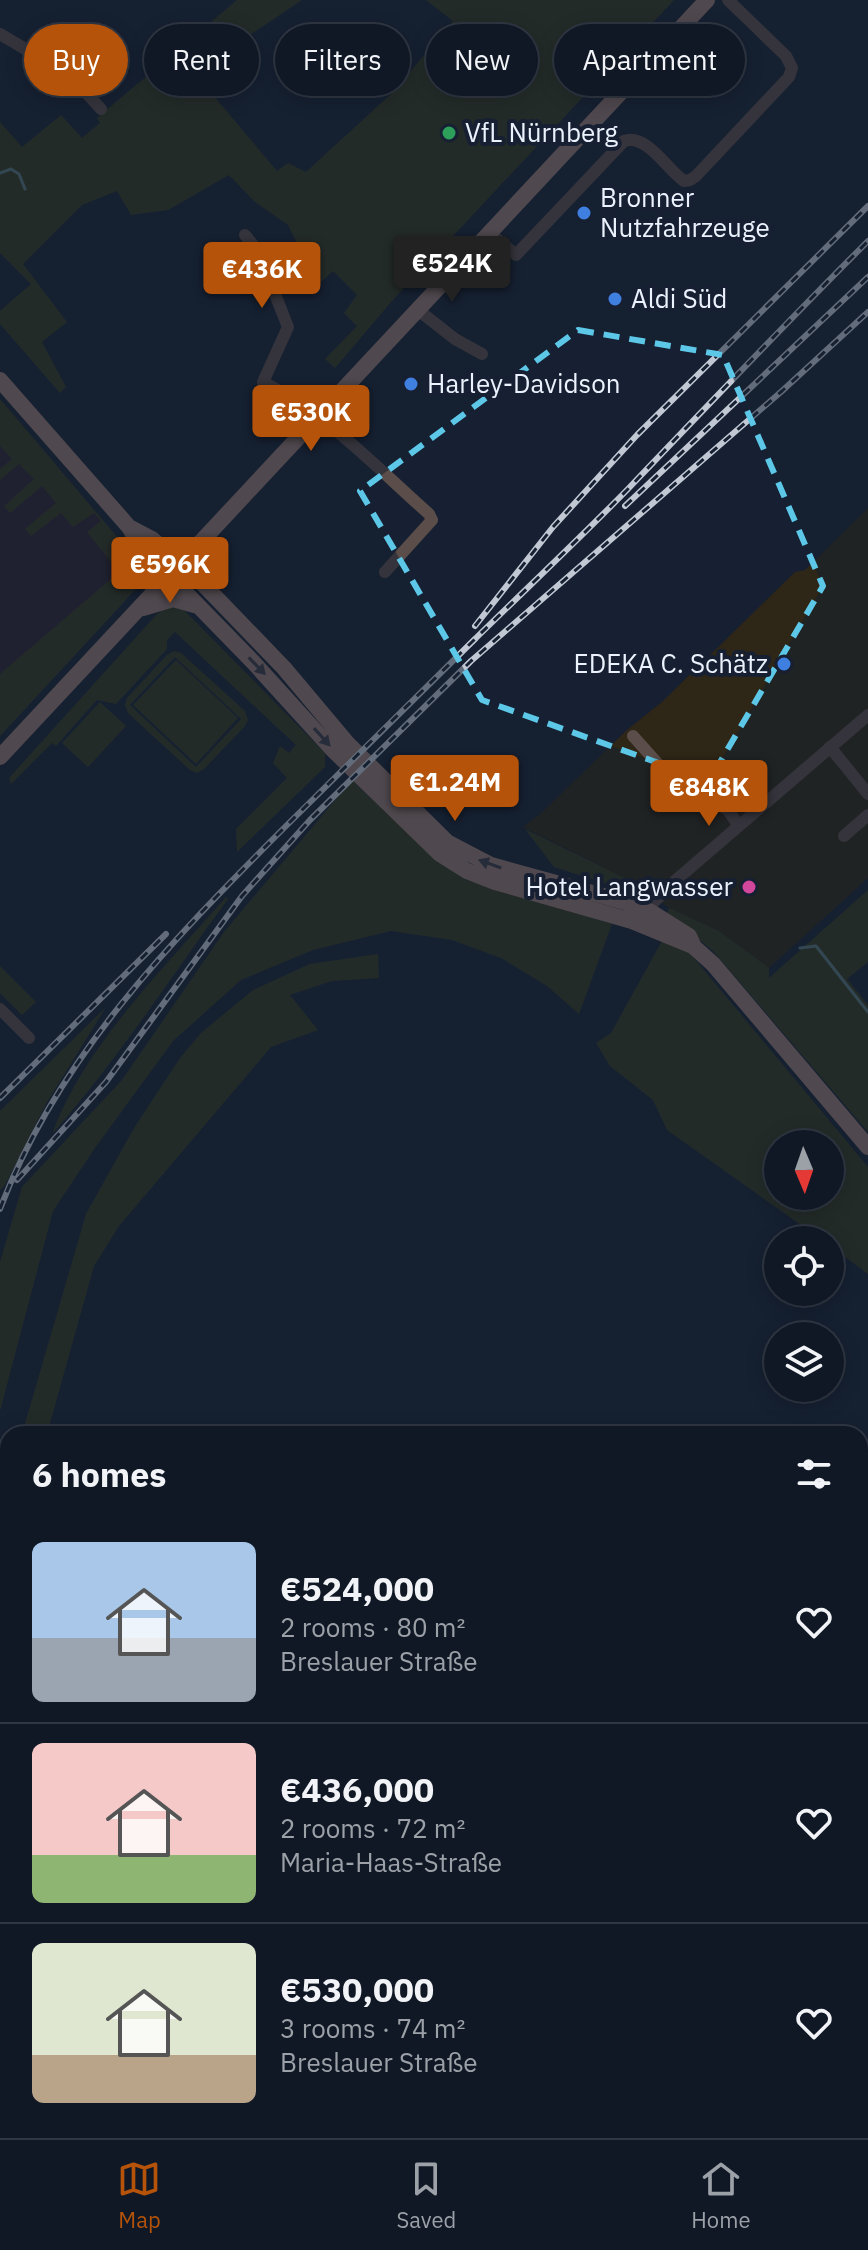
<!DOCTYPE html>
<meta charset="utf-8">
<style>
:root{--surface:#101826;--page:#19212e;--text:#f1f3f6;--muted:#9ca0a7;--line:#303743;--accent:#b45309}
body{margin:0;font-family:"IBM Plex Sans",sans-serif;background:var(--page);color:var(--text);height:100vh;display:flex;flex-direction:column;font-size:30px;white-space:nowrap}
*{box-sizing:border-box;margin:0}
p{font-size:26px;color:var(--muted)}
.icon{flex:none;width:44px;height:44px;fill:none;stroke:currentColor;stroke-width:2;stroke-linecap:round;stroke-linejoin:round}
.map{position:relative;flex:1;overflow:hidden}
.side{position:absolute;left:0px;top:1426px;width:868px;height:712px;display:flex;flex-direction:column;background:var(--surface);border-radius:24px 24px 0 0;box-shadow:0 4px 20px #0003,0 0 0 2px var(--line)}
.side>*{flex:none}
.guide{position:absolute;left:24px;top:24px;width:820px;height:72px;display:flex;gap:16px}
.needle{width:52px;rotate:178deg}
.tools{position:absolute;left:764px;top:1130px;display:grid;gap:16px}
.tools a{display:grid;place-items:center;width:80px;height:80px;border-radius:50%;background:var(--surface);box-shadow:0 4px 20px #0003,0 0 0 2px var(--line);font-size:40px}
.price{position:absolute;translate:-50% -68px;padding:0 18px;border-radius:8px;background:var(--accent);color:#fff;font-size:26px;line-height:52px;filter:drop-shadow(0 2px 4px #0008)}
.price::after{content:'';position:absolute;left:50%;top:48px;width:24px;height:18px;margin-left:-12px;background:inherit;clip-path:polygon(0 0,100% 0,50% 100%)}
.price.active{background:#222;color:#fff}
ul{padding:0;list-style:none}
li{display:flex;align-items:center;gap:24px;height:200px;padding:0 32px}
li+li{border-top:2px solid var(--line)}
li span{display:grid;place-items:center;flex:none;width:224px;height:160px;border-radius:12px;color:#555}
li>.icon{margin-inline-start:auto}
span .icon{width:96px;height:96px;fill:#fffc;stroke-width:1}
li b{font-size:34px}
h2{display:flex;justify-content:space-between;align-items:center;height:96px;padding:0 32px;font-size:34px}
.pill{padding:0 28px;border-radius:36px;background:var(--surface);box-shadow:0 4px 20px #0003,0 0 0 2px var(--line);font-size:28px;line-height:72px}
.pill.active{background:var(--accent);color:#fff}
.menu{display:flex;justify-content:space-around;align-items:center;height:112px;border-top:2px solid var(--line);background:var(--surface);font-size:22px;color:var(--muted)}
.menu a{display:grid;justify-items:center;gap:4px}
.menu .active{color:var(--accent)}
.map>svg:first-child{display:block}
.commercial{fill:#2e2616}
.medical{fill:#2e2230}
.green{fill:#34391f;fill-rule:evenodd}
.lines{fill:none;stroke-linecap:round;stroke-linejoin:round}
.stream{stroke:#58767b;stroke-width:3}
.minor{stroke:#5b4d49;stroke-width:12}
.major{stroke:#967972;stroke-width:16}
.rail-casing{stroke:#c1c8d4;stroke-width:6}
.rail{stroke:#162032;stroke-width:3;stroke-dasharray:9;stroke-linecap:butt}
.oneway{fill:#3c3b45}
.marked{fill:none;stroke:#5dc7e8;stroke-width:6;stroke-dasharray:16 10;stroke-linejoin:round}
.leisure-dot{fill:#2e9e5b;stroke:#162032;stroke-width:3}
.shop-dot{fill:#3f7fe0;stroke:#162032;stroke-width:3}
.hotel-dot{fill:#d1479c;stroke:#162032;stroke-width:3}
.labels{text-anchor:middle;stroke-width:8;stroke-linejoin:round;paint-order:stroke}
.poi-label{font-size:26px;fill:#ecf2fd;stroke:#162032;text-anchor:start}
</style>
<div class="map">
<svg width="868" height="2138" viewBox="0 0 868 2138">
<rect width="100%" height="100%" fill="#162032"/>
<path class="commercial" d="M868 508V878L769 968 719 931 669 908 641 886 523 827 539 815 627 730 663 701 795 572 805 570Z"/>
<path class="medical" d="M0 399 140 564 147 577 0 736Z"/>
<path class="green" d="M237 0H302L196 71 197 76 277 171 288 163 306 172 392 93 453 21 426 0H674L392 301 335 368 325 359 357 326 344 313 357 295 333 271 318 285 288 225 255 202 229 175 168 210 131 215 117 191 82 205 23 264 67 322 42 342 66 387 60 393 0 324V311L31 284 0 253V122L22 147 61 115 82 138 100 123 97 118Z
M0 399 140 564 147 577 0 736V674L119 572 87 532 101 521 94 513 73 527 61 513 31 536 25 529 56 503 42 486 10 513 4 506 34 479 19 464 0 480V469L12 459 0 446Z
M168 607 182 608 325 753V767L237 852 236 829 287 778 273 763 280 746 289 753 296 745 175 632 167 640V649L116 704 97 700 56 746 52 743 11 784 9 778 157 614Z
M174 651 181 653 245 711 248 720 245 726 204 769 197 773 190 770 128 713 125 705 127 698 167 655ZM175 657 241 719 196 767 130 705Z
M176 660 238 718 196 764 133 705Z
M100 702 126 726 88 767 62 743Z
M352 780 434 858 467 880 612 924 579 1014 547 986 501 958 452 940 391 931 313 950 241 980 173 1041 95 1148 53 1211 0 1411V1262L22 1187 122 1080 224 932Z
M525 829 641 886 629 891 554 867Z
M868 890V962L847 979 868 1005V1132L713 951 667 914 669 908 719 931 769 968V978Z
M226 897 228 899C170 978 117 1061 52 1134 84 1046 165 967 226 897Z
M662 941 689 952 868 1167V1274L830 1246V1240H822L667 1130 653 1100 610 1066 596 1043 611 1033ZM778 1144H830V1196H778Z
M378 954 379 978 332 981 290 995 318 1030 271 1047 119 1226 94 1266 47 1434H22L86 1214 134 1128 180 1058 201 1033 253 990 310 964Z
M0 966 36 1002 22 1015 0 993Z
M106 1007 46 1104 5 1185 0 1190V1111Z
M8 1480V1778L0 1758V1511Z
M0 1846 8 1867V1979L0 1974Z
M0 2059 8 2064V2130H103L114 2138H0Z"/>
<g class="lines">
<path class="stream" d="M0 173 11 169 19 174 25 189
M800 948 816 946 868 1012"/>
<path class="minor" d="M0 34 47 62 51 68 70 75 101 109
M490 233 516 255 624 141C646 133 667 169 684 181L690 180 696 176 789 77 792 68 786 56 728 0
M245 235 258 251 288 327 263 382C327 414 376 467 429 514L432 520 385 572
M418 310 455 339 482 354
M633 736 668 775 728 810 739 826
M830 747 868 794
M844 836 868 815
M643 913 676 880 868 715
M0 1009 29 1038
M860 1686 868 1695
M860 2085 868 2094
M860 2108 868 2113"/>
<path class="major" d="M0 380 129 527 141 547 254 663 332 749 440 854 467 871 495 882 632 921 693 946
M129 527 152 539 203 584 284 668 347 743 447 842 491 865 625 902 651 912 689 936 694 947 713 964 868 1147
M143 608 173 599 198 606
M0 757 707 0"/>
<g class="rail-casing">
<path id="rail" d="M625 506 868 277
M475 626 553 527 637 435 868 206
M0 1098 166 934
M17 1180 106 1082 242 896 310 820 471 661 782 391 868 312
M0 1209C57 1058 172 940 284 828 348 764 412 701 476 638 526 589 577 541 626 491 706 407 786 323 868 241
M0 1829 8 1849
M0 1982 8 1987
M0 2027 8 2033
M0 2043 8 2049
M128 2130 140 2138
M151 2130 163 2138
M201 2130 208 2138
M252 2130 266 2138"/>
</g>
<use href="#rail" class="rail"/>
</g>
<defs><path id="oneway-solid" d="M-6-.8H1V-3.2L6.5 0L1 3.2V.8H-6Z" transform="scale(2)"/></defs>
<g class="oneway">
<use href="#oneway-solid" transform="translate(257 666) rotate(46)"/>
<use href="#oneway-solid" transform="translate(322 737) rotate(48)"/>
<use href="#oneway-solid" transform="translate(490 864) rotate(-160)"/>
</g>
<path d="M0 0H868V2138H0ZM578 330 723 355 823 586 709 781 482 700 360 491Z" fill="#162032" fill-opacity=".55" fill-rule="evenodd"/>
<path class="marked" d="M578 330 723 355 823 586 709 781 482 700 360 491Z"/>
<circle class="leisure-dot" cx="449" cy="133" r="8"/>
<g class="shop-dot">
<circle cx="584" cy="213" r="8"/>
<circle cx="615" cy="299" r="8"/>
<circle cx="411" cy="384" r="8"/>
<circle cx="784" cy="664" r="8"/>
</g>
<circle class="hotel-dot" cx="749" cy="887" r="8"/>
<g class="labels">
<g class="poi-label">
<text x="465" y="142">VfL Nürnberg</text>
<text x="600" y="207">Bronner<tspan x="600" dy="30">Nutzfahrzeuge</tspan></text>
<text x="631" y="308">Aldi Süd</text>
<text x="427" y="393">Harley-Davidson</text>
<text x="768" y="673" text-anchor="end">EDEKA C. Schätz</text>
<text x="733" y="896" text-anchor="end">Hotel Langwasser</text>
</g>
</g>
</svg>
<div class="tools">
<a><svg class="needle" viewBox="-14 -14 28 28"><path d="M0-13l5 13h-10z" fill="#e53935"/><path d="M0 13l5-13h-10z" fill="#9ca0a7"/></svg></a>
<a><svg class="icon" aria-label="locate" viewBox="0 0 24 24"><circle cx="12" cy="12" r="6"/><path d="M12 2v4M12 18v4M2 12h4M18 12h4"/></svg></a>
<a><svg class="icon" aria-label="layers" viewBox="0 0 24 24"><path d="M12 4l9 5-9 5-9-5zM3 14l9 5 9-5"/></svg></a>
</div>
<b class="price active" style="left:452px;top:304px">€524K</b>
<b class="price" style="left:262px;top:310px">€436K</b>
<b class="price" style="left:311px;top:453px">€530K</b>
<b class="price" style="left:170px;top:605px">€596K</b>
<b class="price" style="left:455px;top:823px">€1.24M</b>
<b class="price" style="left:709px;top:828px">€848K</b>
<div class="guide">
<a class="pill active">Buy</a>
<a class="pill">Rent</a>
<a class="pill">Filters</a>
<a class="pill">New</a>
<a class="pill">Apartment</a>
</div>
<section class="side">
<h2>6 homes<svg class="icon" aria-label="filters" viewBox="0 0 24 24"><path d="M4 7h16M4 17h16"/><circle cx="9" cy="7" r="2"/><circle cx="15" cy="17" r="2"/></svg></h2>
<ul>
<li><span style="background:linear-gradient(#a9c7e8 60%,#9aa5b1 0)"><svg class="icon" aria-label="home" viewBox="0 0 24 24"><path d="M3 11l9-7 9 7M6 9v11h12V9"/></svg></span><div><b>€524,000</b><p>2 rooms · 80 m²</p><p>Breslauer Straße</p></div><svg class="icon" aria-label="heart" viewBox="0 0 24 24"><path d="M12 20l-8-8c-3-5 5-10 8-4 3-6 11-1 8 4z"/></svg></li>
<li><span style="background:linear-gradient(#f6c9c9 70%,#8fb573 0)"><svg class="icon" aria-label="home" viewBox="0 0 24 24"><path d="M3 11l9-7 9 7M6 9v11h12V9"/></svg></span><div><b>€436,000</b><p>2 rooms · 72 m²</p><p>Maria-Haas-Straße</p></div><svg class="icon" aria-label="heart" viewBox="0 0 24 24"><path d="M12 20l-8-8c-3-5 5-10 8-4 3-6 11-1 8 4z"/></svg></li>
<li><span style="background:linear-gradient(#dfe7d0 70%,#b9a48a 0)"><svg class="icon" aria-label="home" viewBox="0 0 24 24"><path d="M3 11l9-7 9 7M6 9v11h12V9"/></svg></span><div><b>€530,000</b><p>3 rooms · 74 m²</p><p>Breslauer Straße</p></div><svg class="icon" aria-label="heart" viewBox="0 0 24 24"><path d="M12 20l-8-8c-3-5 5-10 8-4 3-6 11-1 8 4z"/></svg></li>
</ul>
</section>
</div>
<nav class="menu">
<a class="active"><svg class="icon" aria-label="map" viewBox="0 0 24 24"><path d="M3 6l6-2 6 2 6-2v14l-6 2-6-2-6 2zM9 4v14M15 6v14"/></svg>Map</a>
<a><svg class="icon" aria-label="saved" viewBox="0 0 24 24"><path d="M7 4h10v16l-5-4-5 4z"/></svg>Saved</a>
<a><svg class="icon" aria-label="home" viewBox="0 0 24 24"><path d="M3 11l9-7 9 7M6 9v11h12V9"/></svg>Home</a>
</nav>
